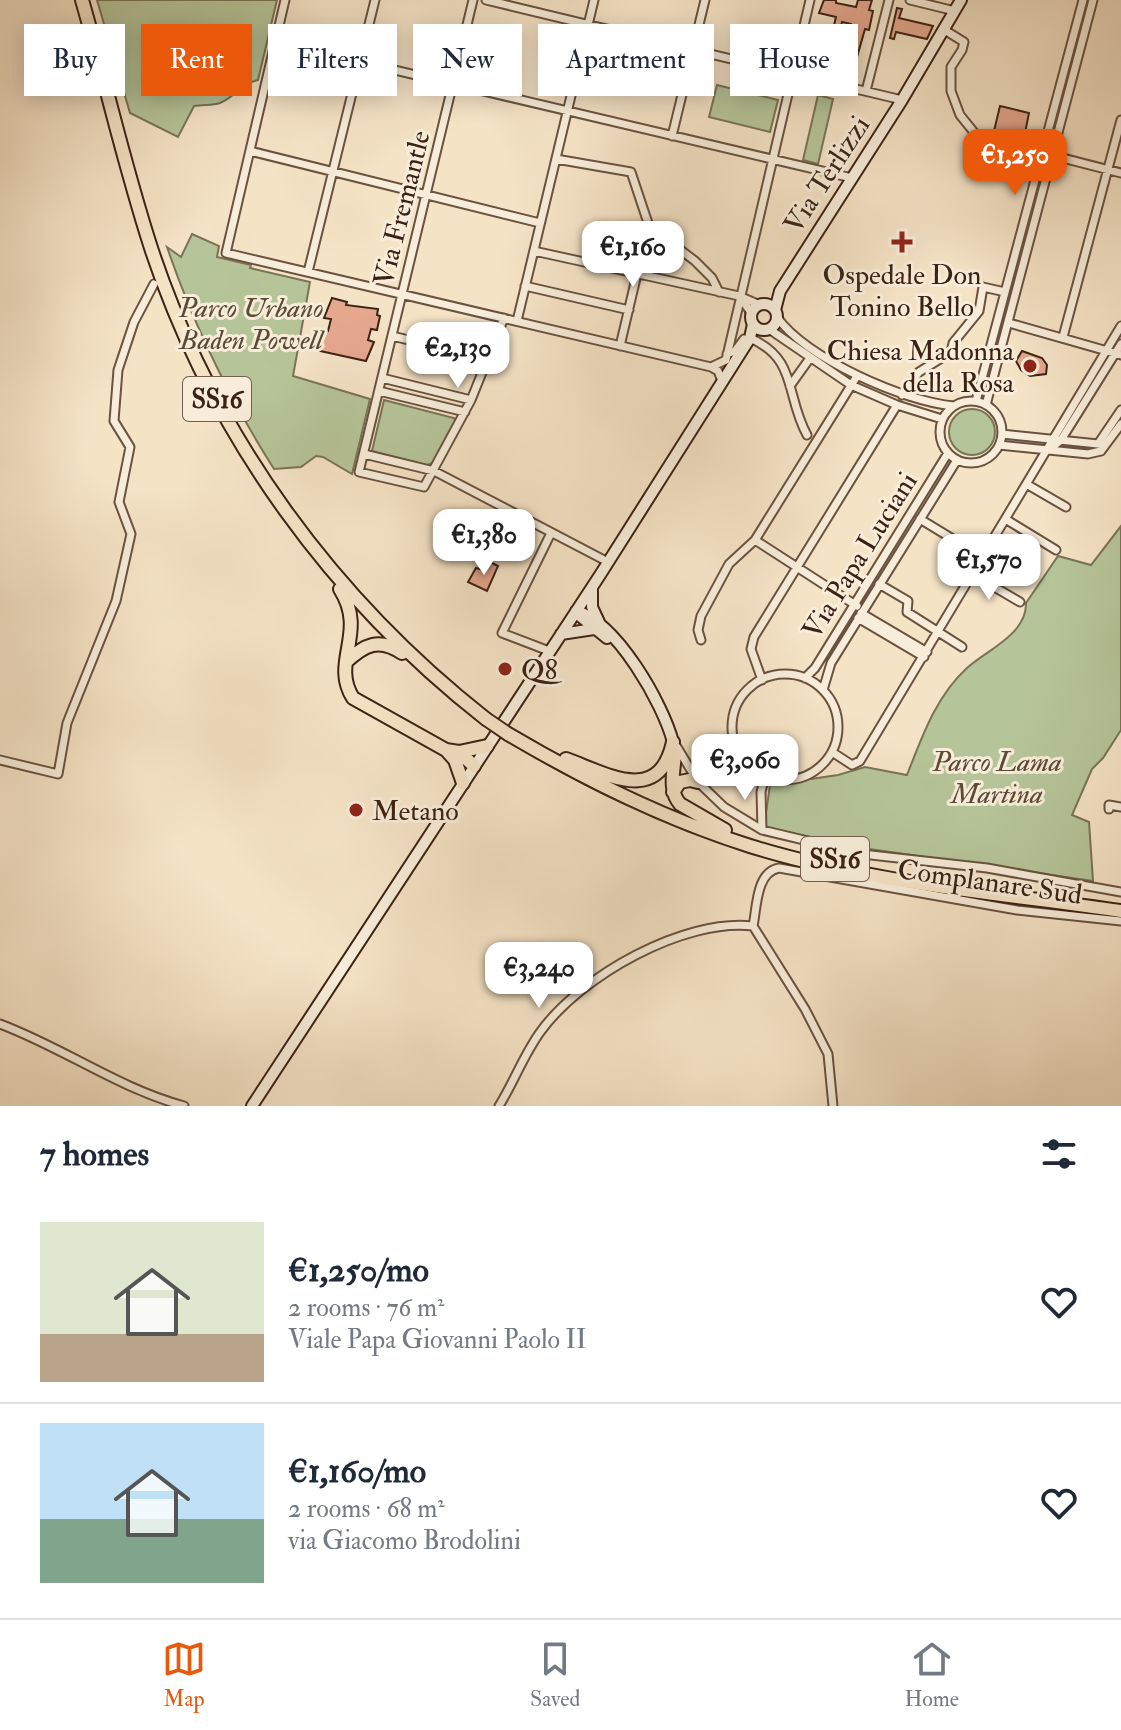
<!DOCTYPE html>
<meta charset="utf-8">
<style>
:root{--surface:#fff;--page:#f2f2f3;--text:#1f2937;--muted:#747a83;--line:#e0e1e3;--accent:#ea580c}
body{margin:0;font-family:"IM FELL Double Pica",serif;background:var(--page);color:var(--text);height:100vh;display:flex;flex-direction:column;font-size:30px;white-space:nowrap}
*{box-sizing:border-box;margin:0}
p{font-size:26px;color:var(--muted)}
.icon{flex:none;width:44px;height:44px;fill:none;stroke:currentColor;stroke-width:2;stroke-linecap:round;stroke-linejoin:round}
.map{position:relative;height:1106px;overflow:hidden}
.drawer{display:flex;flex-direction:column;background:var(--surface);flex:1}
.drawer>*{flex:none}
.guide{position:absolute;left:24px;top:24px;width:1074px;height:72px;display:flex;gap:16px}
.price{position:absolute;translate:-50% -68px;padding:0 18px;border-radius:16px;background:#fff;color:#222;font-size:26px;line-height:52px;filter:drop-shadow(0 2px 4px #0008)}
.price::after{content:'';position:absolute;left:50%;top:48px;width:24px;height:18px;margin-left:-12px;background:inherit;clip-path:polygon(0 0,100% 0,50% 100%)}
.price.current{background:var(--accent);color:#fff}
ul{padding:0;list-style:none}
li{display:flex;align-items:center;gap:24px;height:200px;padding:0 40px}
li+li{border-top:2px solid var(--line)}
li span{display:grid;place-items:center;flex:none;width:224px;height:160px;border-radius:0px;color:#555}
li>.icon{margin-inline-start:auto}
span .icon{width:96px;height:96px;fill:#fffc;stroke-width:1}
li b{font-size:34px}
h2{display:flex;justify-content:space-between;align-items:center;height:96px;padding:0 40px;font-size:34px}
.pill{padding:0 28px;border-radius:0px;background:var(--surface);box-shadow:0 4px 20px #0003;font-size:28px;line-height:72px}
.pill.current{background:var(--accent);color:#fff}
.tabs{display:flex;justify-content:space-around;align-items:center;height:112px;border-top:2px solid var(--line);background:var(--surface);font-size:22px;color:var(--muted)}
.tabs a{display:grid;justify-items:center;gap:4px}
.tabs .current{color:var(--accent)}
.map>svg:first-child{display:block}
.green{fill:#b6c599;stroke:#797456;stroke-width:2}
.building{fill:#e6a78f;stroke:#3c2214;stroke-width:2}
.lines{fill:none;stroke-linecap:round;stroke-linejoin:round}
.street-casing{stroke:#6a5240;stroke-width:11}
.secondary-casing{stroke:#3c2214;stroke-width:14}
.highway-casing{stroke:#3c2214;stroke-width:16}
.street{stroke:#f8edda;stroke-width:7}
.secondary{stroke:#f8edda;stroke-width:10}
.highway{stroke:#f5e3c6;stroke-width:12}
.highway-bridge-casing{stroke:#3c2214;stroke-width:16;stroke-linecap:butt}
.highway-bridge{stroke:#f5e3c6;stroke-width:12}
.poi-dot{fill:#8f2418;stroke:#f8edda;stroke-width:3}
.labels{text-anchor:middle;stroke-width:6;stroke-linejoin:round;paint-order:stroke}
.shield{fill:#f8edda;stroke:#745f4f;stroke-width:2}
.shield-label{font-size:26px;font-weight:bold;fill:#3c2214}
.street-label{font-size:28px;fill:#3c2214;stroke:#f8edda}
.poi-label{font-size:28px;fill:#3c2214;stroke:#f8edda;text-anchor:start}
.park-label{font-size:28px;font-style:italic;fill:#5a4b35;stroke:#f8edda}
</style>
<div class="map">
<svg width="1121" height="1106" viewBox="0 0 1121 1106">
<rect width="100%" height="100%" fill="#f5e3c6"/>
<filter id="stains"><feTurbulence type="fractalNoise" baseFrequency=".0025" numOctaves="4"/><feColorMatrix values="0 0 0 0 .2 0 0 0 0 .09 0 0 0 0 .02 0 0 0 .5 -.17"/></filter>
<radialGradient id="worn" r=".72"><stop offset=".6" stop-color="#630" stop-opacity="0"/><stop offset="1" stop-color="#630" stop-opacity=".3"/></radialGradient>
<path class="green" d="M97 0H277L258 80C241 84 236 96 220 103 212 106 203 104 194 106L178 137 130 113Z
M717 85 778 100 770 132 709 117Z
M818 95 833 99 818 164 803 160Z
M192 234 219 246 217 257 251 265 250 268 310 282 293 376 370 399 352 474 323 457 316 456 301 467 274 469C229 398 194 326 167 247L181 257Z
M384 400 454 418 456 421 435 462 427 465 372 451Z
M949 432a23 23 0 1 1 46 0a23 23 0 1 1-46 0Z
M1121 526V730L1103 758 1092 769 1072 815 1089 822 1093 881 862 848 764 827 770 785 838 775 865 767 907 775C922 737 936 696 967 668 987 650 1027 634 1026 603L1058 556 1091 565Z"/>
<path class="building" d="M824 0H836V3L856 7 858 0H872L869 10 873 11 869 30 865 29 857 57 843 54 844 40 849 41 851 24 842 22 841 27 834 25 836 17 819 13Z
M897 8 902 9 899 18 933 26 927 39 896 32 894 39 890 38Z
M1000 106 1029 113 1024 138 994 131Z
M332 298 347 302 346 305 378 309 377 315 380 316 377 330 371 329 368 340 374 342 366 361 320 351 322 329 328 331 331 319 324 318Z
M1022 351 1042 358 1047 365 1046 374 1030 376 1021 370 1016 361Z
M490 562 498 566 487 591 468 582 476 568 485 570Z"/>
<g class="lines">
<g class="street-casing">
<path id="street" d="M285 0 226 253 711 367 718 371 722 381
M473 0 359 472 424 487 471 400 504 318
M486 0 902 100
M910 0 955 11
M943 29 964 42 962 50 951 67V91L960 115 977 136 1121 173
M276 42 852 178
M866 91 889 0
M672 136 705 0
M250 151 540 223
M556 159 631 172 649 226 695 261 712 278 719 292
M534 251 739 296 760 305
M308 272 375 0
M525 286 629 310
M740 297 752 314
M777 317C805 358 905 402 954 406
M517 321 594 0
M1009 323 1121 355
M769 329 851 385 897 405 942 419
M392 336 488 359
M1063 337 1121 120
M750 338C798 359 785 395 807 435
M620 346 637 274
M727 354 735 351 744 339
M711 367 726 360 810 0
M382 378 471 400
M790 386 810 358
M379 391 465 412
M902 395 919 372 951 352 953 343 979 311 983 287 1005 292
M976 401 1083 0
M940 432a31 31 0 1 1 62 0a31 31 0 1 1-62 0Z
M986 405 1093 0
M1002 434 1098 444
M1098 444 1121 410
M999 445 1088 454 1101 451
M1051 448 1061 440 1121 344
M1101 451 1121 424
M364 454 434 471 608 562
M1028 485 1066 507
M920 519 984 558
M1007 520 1056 550
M755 540 857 606
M974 575 1020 602
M879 584 908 601 907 612 962 647
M861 613 927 652
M858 618 924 657
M701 640 698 630 701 616 729 564 755 540 857 376
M549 651 502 633 551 533
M732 727a53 53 0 1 1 106 0a53 53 0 1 1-106 0Z
M805 678 815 668 948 453
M762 680 751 649 754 637 897 405
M823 690 831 663 957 460
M677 747 698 782 724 807 762 830 862 854 987 868 1121 892
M832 752 852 765 860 761 1121 326
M0 760 58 774 67 723 116 601 131 534 119 502 130 447 114 421 118 370 134 322 154 284
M1109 809V805L1121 807
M762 830 761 792 765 776
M753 926C757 907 756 872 779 868L1017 910 1121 921
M753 926 805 1009 828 1054 833 1106
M0 1024C64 1048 118 1088 184 1106
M499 1106C514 1082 524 1054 541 1031 581 976 684 918 753 926"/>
</g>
<g class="secondary-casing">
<path id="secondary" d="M751 317a13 13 0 1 1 26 0a13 13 0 1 1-26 0Z
M775 310 780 291 902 100 961 0
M592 588V607L599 622
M576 611C617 622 663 704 673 742
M580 616 607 638
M561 634 594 629
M252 1106 600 575 750 338 753 324"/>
</g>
<g class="highway-casing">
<path id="highway" d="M82 0C106 83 125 169 152 251 214 437 333 599 486 719
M340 589C368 633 330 662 353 698L446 750 459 752 487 746
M346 662C364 645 379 637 402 653
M508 734C586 780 664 819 750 846 869 883 998 893 1121 911
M446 750 455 760 463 783
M459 752 474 766
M675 753C674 771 668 790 680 804L725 830
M566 759C607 774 659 806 673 742
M673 792 680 782 690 780 698 782"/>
</g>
<use href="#street" class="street"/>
<use href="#secondary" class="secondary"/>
<use href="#highway" class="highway"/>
<g class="highway-bridge-casing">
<path id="highway-bridge" d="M486 719 508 734"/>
</g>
<use href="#highway-bridge" class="highway-bridge"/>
</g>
<g class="poi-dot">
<path d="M898 230h8v8h8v8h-8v8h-8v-8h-8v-8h8z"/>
<circle cx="1030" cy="366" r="8"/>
<circle cx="505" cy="669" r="8"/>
<circle cx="356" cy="810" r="8"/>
</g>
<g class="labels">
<g class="shield">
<rect x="183" y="377" width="68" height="44" rx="6"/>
<rect x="801" y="837" width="68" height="44" rx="6"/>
</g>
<g class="shield-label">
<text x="217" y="408">SS16</text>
<text x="835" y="868">SS16</text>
</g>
<g class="street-label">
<text transform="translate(826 174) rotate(-57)" y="10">Via Terlizzi</text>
<text transform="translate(401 208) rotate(-76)" y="10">Via Fremantle</text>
<text transform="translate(859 555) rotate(-58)" y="10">Via Papa Luciani</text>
<text transform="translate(990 881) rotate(8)" y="10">Complanare Sud</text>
</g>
<g class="poi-label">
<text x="902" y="284" text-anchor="middle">Ospedale Don<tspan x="902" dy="32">Tonino Bello</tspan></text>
<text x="1014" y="360" text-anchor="end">Chiesa Madonna<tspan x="1014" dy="32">della Rosa</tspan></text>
<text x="521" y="679">Q8</text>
<text x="372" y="820">Metano</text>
</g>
<g class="park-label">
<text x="251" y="317">Parco Urbano<tspan x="251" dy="32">Baden Powell</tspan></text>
<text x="997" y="771">Parco Lama<tspan x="997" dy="32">Martina</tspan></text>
</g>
</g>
<rect width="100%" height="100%" filter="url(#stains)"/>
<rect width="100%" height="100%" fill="url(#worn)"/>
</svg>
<b class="price current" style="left:1015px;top:197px">€1,250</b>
<b class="price" style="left:633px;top:289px">€1,160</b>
<b class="price" style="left:458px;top:390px">€2,130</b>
<b class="price" style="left:484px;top:577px">€1,380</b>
<b class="price" style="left:989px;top:602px">€1,570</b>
<b class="price" style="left:745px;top:802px">€3,060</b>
<b class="price" style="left:539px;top:1010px">€3,240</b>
<div class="guide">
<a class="pill">Buy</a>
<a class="pill current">Rent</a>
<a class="pill">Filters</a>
<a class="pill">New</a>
<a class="pill">Apartment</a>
<a class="pill">House</a>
</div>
</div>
<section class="drawer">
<h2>7 homes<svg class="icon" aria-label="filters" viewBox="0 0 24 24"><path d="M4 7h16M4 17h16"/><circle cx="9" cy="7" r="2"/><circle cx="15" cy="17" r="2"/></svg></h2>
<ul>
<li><span style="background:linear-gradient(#dfe7d0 70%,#b9a48a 0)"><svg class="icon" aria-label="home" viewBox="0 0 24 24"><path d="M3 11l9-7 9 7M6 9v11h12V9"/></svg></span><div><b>€1,250/mo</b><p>2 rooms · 76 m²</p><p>Viale Papa Giovanni Paolo II</p></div><svg class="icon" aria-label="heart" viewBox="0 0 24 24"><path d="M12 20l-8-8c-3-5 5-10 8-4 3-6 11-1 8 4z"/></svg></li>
<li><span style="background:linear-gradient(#bfe0f5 60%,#7fa58c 0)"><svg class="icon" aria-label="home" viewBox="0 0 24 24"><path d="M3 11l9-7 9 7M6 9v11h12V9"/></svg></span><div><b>€1,160/mo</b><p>2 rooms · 68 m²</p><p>via Giacomo Brodolini</p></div><svg class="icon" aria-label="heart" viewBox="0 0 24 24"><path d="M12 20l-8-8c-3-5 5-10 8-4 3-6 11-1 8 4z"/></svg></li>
</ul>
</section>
<nav class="tabs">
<a class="current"><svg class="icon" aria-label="map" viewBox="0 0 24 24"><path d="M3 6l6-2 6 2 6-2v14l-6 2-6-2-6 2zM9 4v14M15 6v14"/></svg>Map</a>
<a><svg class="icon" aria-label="saved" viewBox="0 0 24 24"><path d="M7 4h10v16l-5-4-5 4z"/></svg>Saved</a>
<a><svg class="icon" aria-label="home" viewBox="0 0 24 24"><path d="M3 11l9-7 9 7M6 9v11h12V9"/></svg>Home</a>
</nav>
